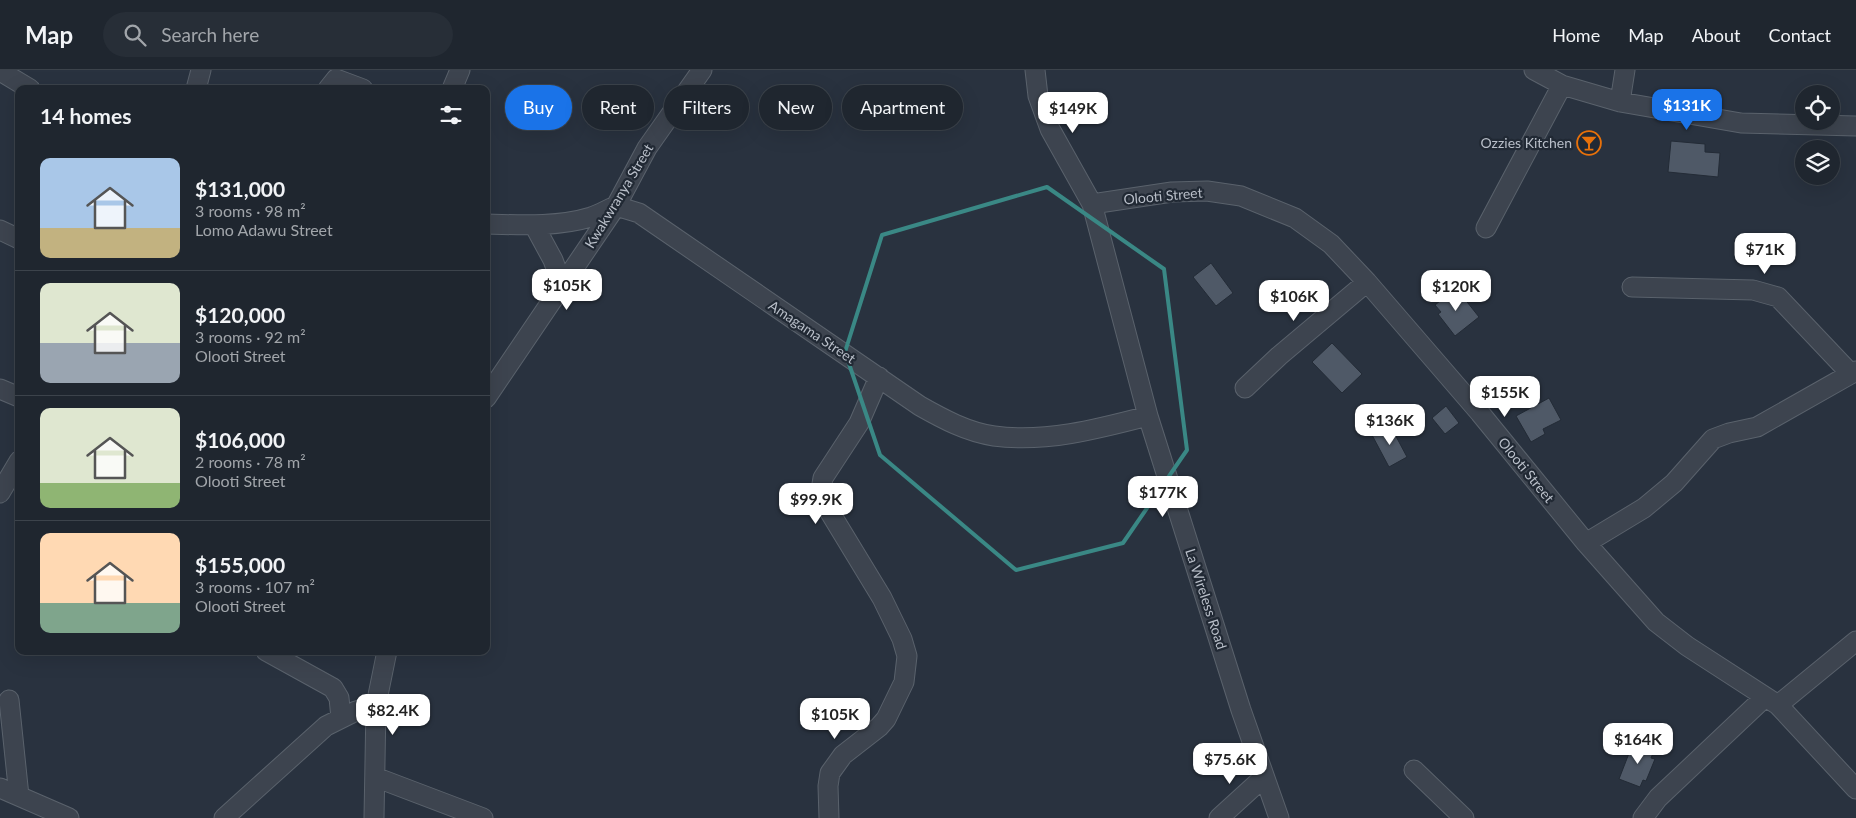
<!DOCTYPE html>
<meta charset="utf-8">
<style>
:root{--surface:#1f262f;--page:#272e37;--text:#f1f3f6;--muted:#a1a5aa;--line:#3c434b;--accent:#1a73e8}
body{margin:0;font-family:Lato,sans-serif;background:var(--page);color:var(--text);height:100vh;display:flex;flex-direction:column;font-size:19px;white-space:nowrap}
*{box-sizing:border-box;margin:0}
p{font-size:16px;color:var(--muted)}
.icon{flex:none;width:28px;height:28px;fill:none;stroke:currentColor;stroke-width:2;stroke-linecap:round;stroke-linejoin:round}
.map{position:relative;flex:1;overflow:hidden}
.sheet{position:absolute;left:15px;top:15px;width:475px;height:570px;display:flex;flex-direction:column;background:var(--surface);border-radius:10px;box-shadow:0 5px 20px #0002,0 0 0 1px var(--line)}
.sheet>*{flex:none}
.banner{position:absolute;left:505px;top:15px;width:475px;height:45px;display:flex;gap:10px}
.buttons{position:absolute;left:1795px;top:15px;display:grid;gap:10px}
.buttons a{display:grid;place-items:center;width:45px;height:45px;border-radius:50%;background:var(--surface);box-shadow:0 5px 20px #0002,0 0 0 1px var(--line);font-size:25px}
.price{position:absolute;translate:-50% -42px;padding:0 11px;border-radius:10px;background:#fff;color:#222;font-size:16px;line-height:32px;filter:drop-shadow(0 1px 2px #0008)}
.price::after{content:'';position:absolute;left:50%;top:30px;width:15px;height:11px;margin-left:-8px;background:inherit;clip-path:polygon(0 0,100% 0,50% 100%)}
.price.current{background:var(--accent);color:#fff}
ul{padding:0;list-style:none}
li{display:flex;align-items:center;gap:15px;height:125px;padding:0 25px}
li+li{border-top:1px solid var(--line)}
li span{display:grid;place-items:center;flex:none;width:140px;height:100px;border-radius:10px;color:#555}
li>.icon{margin-inline-start:auto}
span .icon{width:60px;height:60px;fill:#fffc;stroke-width:1}
li b{font-size:21px}
h2{display:flex;justify-content:space-between;align-items:center;height:60px;padding:0 25px;font-size:21px}
.chip{padding:0 18px;border-radius:22px;background:var(--surface);box-shadow:0 5px 20px #0002,0 0 0 1px var(--line);font-size:18px;line-height:45px}
.chip.current{background:var(--accent);color:#fff}
header{display:flex;align-items:center;gap:30px;box-sizing:border-box;height:70px;padding:0 25px;background:var(--surface);border-bottom:1px solid var(--line)}
header strong{font-size:24px}
nav{display:flex;gap:28px;margin-inline-start:auto;font-size:18px}
.search{width:350px;height:45px;background:var(--page);display:flex;align-items:center;gap:12px;box-sizing:border-box;padding:0 18px;border-radius:28px;color:var(--muted);font-size:19px}
.map>svg:first-child{display:block}
.building{fill:#4f5967;stroke:#232b36}
.lines{fill:none;stroke-linecap:round;stroke-linejoin:round}
.minor-casing{stroke:#5a626c;stroke-width:21}
.minor{stroke:#3d444f;stroke-width:19}
.marked{fill:none;stroke:#3a8885;stroke-width:4;stroke-linejoin:round}
.labels{text-anchor:middle;stroke-width:4.5;stroke-linejoin:round;paint-order:stroke}
.poi-label{font-size:14px;fill:#b9bfc9;stroke:#212934;text-anchor:end}
.street-label{font-size:14px;fill:#b9bfc9;stroke:#212934}
</style>
<header>
<strong>Map</strong>
<div class="search"><svg class="icon" aria-label="search" viewBox="0 0 24 24"><circle cx="10" cy="10" r="6"/><path d="M15 15l6 6"/></svg>Search here</div>
<nav><a>Home</a><a>Map</a><a>About</a><a>Contact</a></nav>
</header>
<div class="map">
<svg width="1856" height="748" viewBox="0 0 1856 748">
<rect width="100%" height="100%" fill="#29323f"/>
<path class="building" d="M1671 71 1705 74V82L1720 83 1718 107 1668 102Z
M1211 193 1233 223 1216 236 1193 207Z
M1456 218 1479 247 1455 266 1438 244 1441 242 1435 235Z
M1332 273 1362 304 1342 323 1312 292Z
M1549 328 1561 350 1543 359 1545 364 1531 372 1516 346Z
M1446 336 1459 353 1445 364 1432 348Z
M1390 355 1407 387 1389 397 1372 365Z
M1633 673 1654 681 1651 688 1655 689 1646 711 1643 710 1640 717 1619 709Z"/>
<g class="lines">
<g class="minor-casing">
<path id="minor" d="M1035 0 1038 26 1050 59 1092 134 1148 346 1241 640 1279 748
M1534 0 1562 15 1620 32 1741 53 1856 56
M0 1 30 19
M196 19 201 0
M328 19 336 9 363 19
M452 19 460 0
M1620 32 1625 0
M1092 134 1172 122 1207 121 1241 126 1295 148 1331 174 1367 212 1480 343 1586 473 1656 552 1687 576 1778 635 1856 719
M486 154C521 155 558 157 591 147 600 144 608 139 616 136L639 143 920 336C943 349 967 362 994 366 1045 373 1098 359 1148 346
M534 155 553 190 563 217
M1486 158 1562 15
M0 160 19 169
M1632 217 1753 220 1778 227 1851 304
M1245 318 1279 286 1367 212
M0 319 19 327
M486 328 616 136 647 78 702 0
M0 423 19 391
M1586 473 1644 438 1674 413 1713 369 1729 363 1757 357 1856 301
M266 581 333 618 339 628 341 648
M9 630 19 726
M1778 635 1856 571
M1414 700 1464 748
M375 707 483 748
M0 718 69 748
M224 748 326 656 356 641 376 635
M374 748 376 635 387 581
M829 748 828 716 830 703 843 685 879 657 886 649 904 612 907 586 902 569 882 528 820 426 823 408 859 353 879 307
M1219 748 1264 707
M1643 748 1658 728 1765 627"/>
</g>
<use href="#minor" class="minor"/>
</g>
<path class="marked" d="M1047 117 1164 199 1187 380 1123 473 1016 500 880 385 845 282 882 165Z"/>
<defs>
<g id="bar-ring" transform="scale(1.25)"><circle r="9.5" fill="#212934" stroke="#e8710a" stroke-width="1.5"/><path d="M-6-5H6L.8 .8V4.5H3.5V6h-7V4.5H-.8V.8Z" fill="#e8710a"/></g>
</defs>
<g fill-rule="evenodd">
<use href="#bar-ring" x="1589" y="73"/>
</g>
<g class="labels">
<g class="poi-label">
<text x="1572" y="78">Ozzies Kitchen</text>
</g>
<g class="street-label">
<text transform="translate(619 126) rotate(-59)" y="5">Kwakwranya Street</text>
<text transform="translate(1163 126) rotate(-5)" y="5">Olooti Street</text>
<text transform="translate(812 262) rotate(34)" y="5">Amagama Street</text>
<text transform="translate(1526 400) rotate(51)" y="5">Olooti Street</text>
<text transform="translate(1206 529) rotate(72)" y="5">La Wireless Road</text>
</g>
</g>
</svg>
<div class="buttons">
<a><svg class="icon" aria-label="locate" viewBox="0 0 24 24"><circle cx="12" cy="12" r="6"/><path d="M12 2v4M12 18v4M2 12h4M18 12h4"/></svg></a>
<a><svg class="icon" aria-label="layers" viewBox="0 0 24 24"><path d="M12 4l9 5-9 5-9-5zM3 14l9 5 9-5"/></svg></a>
</div>
<b class="price current" style="left:1687px;top:61px">$131K</b>
<b class="price" style="left:1073px;top:64px">$149K</b>
<b class="price" style="left:1765px;top:205px">$71K</b>
<b class="price" style="left:567px;top:241px">$105K</b>
<b class="price" style="left:1456px;top:242px">$120K</b>
<b class="price" style="left:1294px;top:252px">$106K</b>
<b class="price" style="left:1505px;top:348px">$155K</b>
<b class="price" style="left:1390px;top:376px">$136K</b>
<b class="price" style="left:1163px;top:448px">$177K</b>
<b class="price" style="left:816px;top:455px">$99.9K</b>
<b class="price" style="left:393px;top:666px">$82.4K</b>
<b class="price" style="left:835px;top:670px">$105K</b>
<b class="price" style="left:1638px;top:695px">$164K</b>
<b class="price" style="left:1230px;top:715px">$75.6K</b>
<div class="banner">
<a class="chip current">Buy</a>
<a class="chip">Rent</a>
<a class="chip">Filters</a>
<a class="chip">New</a>
<a class="chip">Apartment</a>
</div>
<section class="sheet">
<h2>14 homes<svg class="icon" aria-label="filters" viewBox="0 0 24 24"><path d="M4 7h16M4 17h16"/><circle cx="9" cy="7" r="2"/><circle cx="15" cy="17" r="2"/></svg></h2>
<ul>
<li><span style="background:linear-gradient(#a9c7e8 70%,#c2b280 0)"><svg class="icon" aria-label="home" viewBox="0 0 24 24"><path d="M3 11l9-7 9 7M6 9v11h12V9"/></svg></span><div><b>$131,000</b><p>3 rooms · 98 m²</p><p>Lomo Adawu Street</p></div></li>
<li><span style="background:linear-gradient(#dfe7d0 60%,#9aa5b1 0)"><svg class="icon" aria-label="home" viewBox="0 0 24 24"><path d="M3 11l9-7 9 7M6 9v11h12V9"/></svg></span><div><b>$120,000</b><p>3 rooms · 92 m²</p><p>Olooti Street</p></div></li>
<li><span style="background:linear-gradient(#dfe7d0 75%,#8fb573 0)"><svg class="icon" aria-label="home" viewBox="0 0 24 24"><path d="M3 11l9-7 9 7M6 9v11h12V9"/></svg></span><div><b>$106,000</b><p>2 rooms · 78 m²</p><p>Olooti Street</p></div></li>
<li><span style="background:linear-gradient(#ffd9b3 70%,#7fa58c 0)"><svg class="icon" aria-label="home" viewBox="0 0 24 24"><path d="M3 11l9-7 9 7M6 9v11h12V9"/></svg></span><div><b>$155,000</b><p>3 rooms · 107 m²</p><p>Olooti Street</p></div></li>
</ul>
</section>
</div>
